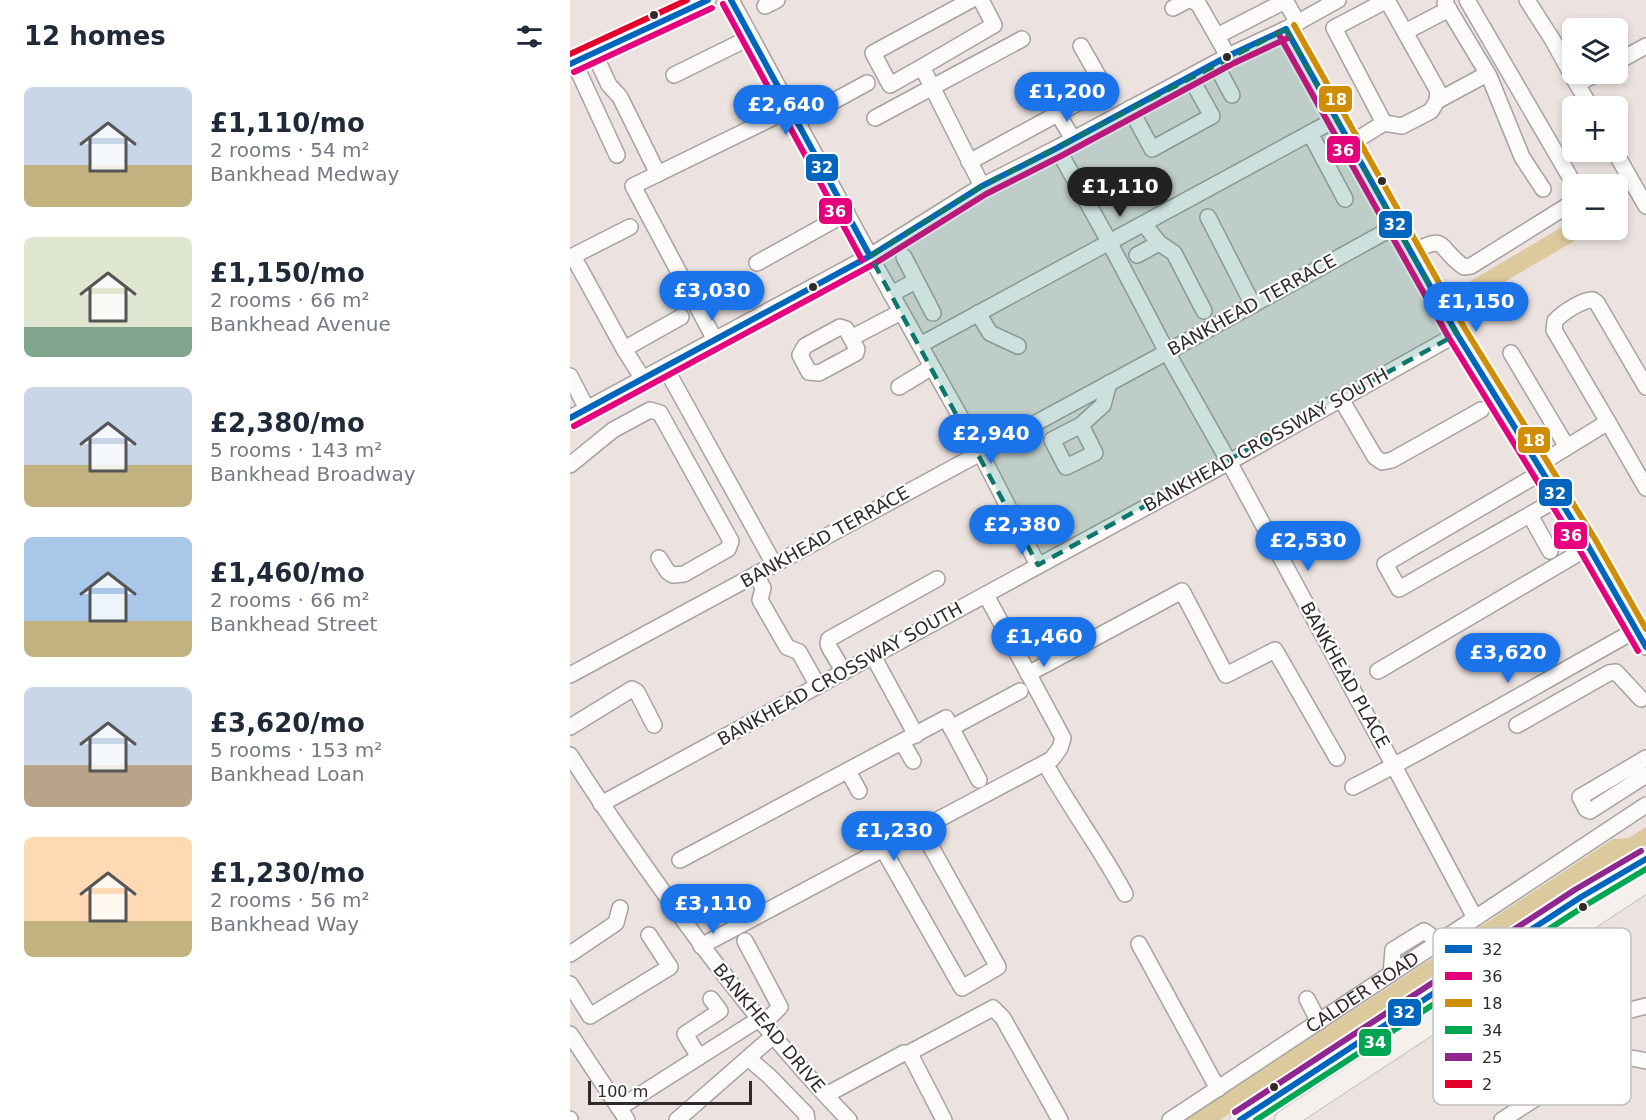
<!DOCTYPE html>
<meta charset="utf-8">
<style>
:root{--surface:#fff;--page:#f2f2f3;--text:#1f2937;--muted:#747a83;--accent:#1a73e8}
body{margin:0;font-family:"DejaVu Sans",sans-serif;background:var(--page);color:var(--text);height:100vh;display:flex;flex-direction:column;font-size:22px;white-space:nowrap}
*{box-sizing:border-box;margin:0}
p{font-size:20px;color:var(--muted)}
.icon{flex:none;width:33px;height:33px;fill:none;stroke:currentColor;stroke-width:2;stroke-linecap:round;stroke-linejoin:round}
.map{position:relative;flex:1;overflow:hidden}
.sheet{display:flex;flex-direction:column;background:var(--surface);width:570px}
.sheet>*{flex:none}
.tools{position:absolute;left:992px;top:18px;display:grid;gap:12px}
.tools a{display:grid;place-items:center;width:66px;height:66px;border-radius:9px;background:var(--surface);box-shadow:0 3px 9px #0003;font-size:30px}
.scale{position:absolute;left:18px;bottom:15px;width:164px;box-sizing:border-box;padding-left:6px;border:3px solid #302b29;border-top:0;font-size:16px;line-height:21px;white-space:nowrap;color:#302b29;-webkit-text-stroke:4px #fff;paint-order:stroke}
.price{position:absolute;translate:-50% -51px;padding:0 14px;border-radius:21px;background:var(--accent);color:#fff;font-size:20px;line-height:39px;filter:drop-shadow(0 2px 3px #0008)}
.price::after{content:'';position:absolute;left:50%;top:36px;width:18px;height:14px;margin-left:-9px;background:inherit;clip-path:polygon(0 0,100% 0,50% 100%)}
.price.on{background:#222;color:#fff}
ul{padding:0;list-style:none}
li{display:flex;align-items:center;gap:18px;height:150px;padding:0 24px}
li span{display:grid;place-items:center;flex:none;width:168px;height:120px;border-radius:9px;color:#555}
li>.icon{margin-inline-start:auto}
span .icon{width:72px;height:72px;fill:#fffc;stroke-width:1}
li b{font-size:26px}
h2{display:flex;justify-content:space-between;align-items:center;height:72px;padding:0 24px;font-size:26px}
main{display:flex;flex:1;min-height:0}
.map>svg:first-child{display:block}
.green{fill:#dcc99d}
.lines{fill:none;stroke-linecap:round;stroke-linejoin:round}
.minor-casing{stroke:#a7a19f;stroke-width:18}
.major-casing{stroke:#c6c2c1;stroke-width:22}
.minor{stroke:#fcfbfa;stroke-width:15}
.major{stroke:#f5f0ec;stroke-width:20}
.bus-1-casing{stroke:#fff;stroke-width:10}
.bus-2-casing{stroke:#fff;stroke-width:10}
.bus-3-casing{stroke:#fff;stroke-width:10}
.bus-4-casing{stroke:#fff;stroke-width:10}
.bus-5-casing{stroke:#fff;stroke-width:10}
.bus-6-casing{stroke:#fff;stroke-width:10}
.bus-1{stroke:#0065bd;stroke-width:6}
.bus-2{stroke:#e5007d;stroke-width:6}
.bus-3{stroke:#cf8d08;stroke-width:6}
.bus-4{stroke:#00a651;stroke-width:6}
.bus-5{stroke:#90268f;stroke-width:6}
.bus-6{stroke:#e4002b;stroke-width:6}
.marked{fill:#0f766e;fill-opacity:0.2;stroke:#0f766e;stroke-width:4.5;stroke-dasharray:12 8;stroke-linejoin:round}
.bus-dot{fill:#302b29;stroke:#fff;stroke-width:2}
.labels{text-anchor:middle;stroke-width:4.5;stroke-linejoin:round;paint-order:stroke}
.street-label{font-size:18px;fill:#302b29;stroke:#fff}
.key{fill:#fff;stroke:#c1bfbf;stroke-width:1.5}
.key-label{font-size:16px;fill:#302b29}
.line-badge{stroke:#fff;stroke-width:2}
.badge-label{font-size:16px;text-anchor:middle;font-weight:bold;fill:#fff}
</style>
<main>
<section class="sheet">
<h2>12 homes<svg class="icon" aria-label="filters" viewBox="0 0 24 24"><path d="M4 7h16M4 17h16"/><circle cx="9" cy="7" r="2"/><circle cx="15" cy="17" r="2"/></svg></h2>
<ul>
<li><span style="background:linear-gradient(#c9d6e8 65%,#c2b280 0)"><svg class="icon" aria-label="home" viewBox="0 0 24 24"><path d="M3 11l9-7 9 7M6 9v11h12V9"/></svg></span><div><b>£1,110/mo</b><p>2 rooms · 54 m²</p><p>Bankhead Medway</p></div></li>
<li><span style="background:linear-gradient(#dfe7d0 75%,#7fa58c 0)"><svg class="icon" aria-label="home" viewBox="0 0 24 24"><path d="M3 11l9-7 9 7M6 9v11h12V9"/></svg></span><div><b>£1,150/mo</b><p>2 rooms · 66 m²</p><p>Bankhead Avenue</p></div></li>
<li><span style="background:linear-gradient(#c9d6e8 65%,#c2b280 0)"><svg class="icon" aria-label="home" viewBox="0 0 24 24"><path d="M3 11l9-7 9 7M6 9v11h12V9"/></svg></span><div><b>£2,380/mo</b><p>5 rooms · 143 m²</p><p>Bankhead Broadway</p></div></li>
<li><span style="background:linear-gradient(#a9c7e8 70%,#c2b280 0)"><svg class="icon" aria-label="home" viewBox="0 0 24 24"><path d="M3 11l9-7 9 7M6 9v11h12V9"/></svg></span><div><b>£1,460/mo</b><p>2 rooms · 66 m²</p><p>Bankhead Street</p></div></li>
<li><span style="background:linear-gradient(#c9d6e8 65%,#b9a48a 0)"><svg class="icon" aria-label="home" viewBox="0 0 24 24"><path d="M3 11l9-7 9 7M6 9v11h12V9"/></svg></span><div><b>£3,620/mo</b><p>5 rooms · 153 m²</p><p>Bankhead Loan</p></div></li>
<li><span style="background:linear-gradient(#ffd9b3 70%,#c2b280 0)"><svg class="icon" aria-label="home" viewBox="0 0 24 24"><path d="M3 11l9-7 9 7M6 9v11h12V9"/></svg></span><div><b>£1,230/mo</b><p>2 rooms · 56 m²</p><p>Bankhead Way</p></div></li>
</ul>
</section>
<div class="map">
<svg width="1076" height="1120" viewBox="0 0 1076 1120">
<rect width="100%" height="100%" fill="#ece3e0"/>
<path class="green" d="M1002 221V230H1023L898 303 889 288Z
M1076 827V845L903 961 650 1120H614L822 985 1043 839 1059 838Z"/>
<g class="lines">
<g class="minor-casing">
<g id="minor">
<path d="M161 0 300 256 410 452 468 565"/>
<path d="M401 0 303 53 320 85 352 67 412 186"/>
<path d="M622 0 629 5 658 56"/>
<path d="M876 0 875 3 919 76 952 157 973 189"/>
<path d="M897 0 1004 184"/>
<path d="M957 0 982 39 1007 84 1026 74"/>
<path d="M195 6 207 0"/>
<path d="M603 8 618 0"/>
<path d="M716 29 887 334 1017 544 1076 647"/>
<path d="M835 32 879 9"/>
<path d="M647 36 713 2H716L728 23"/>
<path d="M24 53 39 85 50 97 88 174"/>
<path d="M4 62 47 155"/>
<path d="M1047 62 1076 46"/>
<path d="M645 63 662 95"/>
<path d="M0 64 138 0"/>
<path d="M352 67 424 25 411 0"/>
<path d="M104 75 181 37"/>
<path d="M1007 84 1020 106"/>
<path d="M867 101 917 74"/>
<path d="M560 108 582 149 642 116 620 77"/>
<path d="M488 114 503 139"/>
<path d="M305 118 452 39"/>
<path d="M227 121 297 83"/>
<path d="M740 133 775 199"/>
<path d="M780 144 814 123 832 126 861 111 867 101 868 91 817 0 764 28 814 123"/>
<path d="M487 148 536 236 597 352 659 462 824 766 905 918"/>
<path d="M1045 152 1076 206"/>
<path d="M399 162 535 88 511 46"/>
<path d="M638 217 683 305"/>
<path d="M574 224 589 243 604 253 634 311"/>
<path d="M841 253C878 233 866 247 894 267L901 266 997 206 1002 200"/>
<path d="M567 255 589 243"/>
<path d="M334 257 363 313"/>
<path d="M187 263 277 213"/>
<path d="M321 294 346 281"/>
<path d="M408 313 420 333 448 346"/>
<path d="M270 327 276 329 287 349 286 353 249 373 239 372 230 355 235 346Z"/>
<path d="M281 338 331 312"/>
<path d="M145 340 63 186 196 121 220 108"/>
<path d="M350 345 766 119"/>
<path d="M54 349 3 256 60 227"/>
<path d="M941 353 997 447"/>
<path d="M95 367 204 564"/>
<path d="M0 376 17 409"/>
<path d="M73 379 54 349 111 317"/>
<path d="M329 387 362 367"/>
<path d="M771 399 805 457 812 462 822 460 911 410"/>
<path d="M0 418 300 256 412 186 487 148 658 56 716 29 768 0"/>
<path d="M1038 422 1076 488"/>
<path d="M511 425 525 453 496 467 482 440 511 425 533 405 539 383"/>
<path d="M0 465 43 430 80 410 90 413 161 541 158 549 114 574 103 575 98 572 89 558"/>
<path d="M968 465 1038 422 984 330 985 321C992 313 1013 299 1023 300L1027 303 1076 387"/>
<path d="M972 472 815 564 829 589 989 498"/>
<path d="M960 515 980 551"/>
<path d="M186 574 193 588 190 600 217 647 229 652 248 686"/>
<path d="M303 656 346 735"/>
<path d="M808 671 1019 547"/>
<path d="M274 672 259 647 258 643 259 639 367 579"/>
<path d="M458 674 612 591 656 675 705 650 767 758"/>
<path d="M0 675 597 352 826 226"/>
<path d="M947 725 1039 673 1046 672 1071 699"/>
<path d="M0 727 62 689 67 692 84 725"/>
<path d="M381 728 450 691"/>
<path d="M332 742 343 761"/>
<path d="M0 755C28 799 57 841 87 883 145 966 208 1047 279 1120"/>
<path d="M1076 758 1010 797 1016 809 1020 811 1076 775"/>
<path d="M475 763C500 808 531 849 555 894"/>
<path d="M278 771 289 791"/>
<path d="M783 787C879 738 972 682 1066 630"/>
<path d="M31 804 659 462 887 334"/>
<path d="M313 849 392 988 428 967 351 829"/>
<path d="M110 860 376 718 409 780"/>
<path d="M175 941 210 1007 193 1024"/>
<path d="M569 944 648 1089"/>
<path d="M131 946 482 759 490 748 493 738 416 595"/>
<path d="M0 954 46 923 50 908"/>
<path d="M821 974 823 950 854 931 870 942"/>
<path d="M0 984 20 1016 100 967 79 935"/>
<path d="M737 999 749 1022"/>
<path d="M0 1034 57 1120"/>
<path d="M337 1054 423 1008 433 1018 490 1120"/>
<path d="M129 1057 115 1034 150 1011 141 999"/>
<path d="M1050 1057 1045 1014 1076 1006"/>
<path d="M178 1058 199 1076 236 1114 237 1120"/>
<path d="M256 1095 334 1053 340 1054 374 1120"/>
<path d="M960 1101 950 1057 1000 1046"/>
<path d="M49 1108 189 1019"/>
<path d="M0 1119V1120"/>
<path d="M107 1120 203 1036"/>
<path id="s1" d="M600 1120 1076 805"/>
<path d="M932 1120 1020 1063C1041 1056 1055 1056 1076 1061"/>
</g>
</g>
<g class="major-casing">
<path id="major" d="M670 1120 1011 897 1076 859
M715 1120 1076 882"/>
</g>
<use href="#minor" class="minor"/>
<use href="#major" class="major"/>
<g class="bus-1-casing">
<path id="bus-1" d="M161 0 300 256
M716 29 887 334 1017 544 1076 647
M0 64 138 0
M0 418 300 256 412 186 487 148 658 56 716 29
M670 1120 1011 897 1076 859"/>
</g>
<g class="bus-2-casing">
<path id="bus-2" d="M153 4 292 260
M708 33 879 338 1009 549 1068 651
M4 72 142 8
M4 426 304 264 416 194 491 156 662 64 720 37"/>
</g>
<g class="bus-3-casing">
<path id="bus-3" d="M724 25 895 329 1025 539 1076 629"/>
</g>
<g class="bus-4-casing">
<path id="bus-4" d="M686 1120 1016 905 1076 869"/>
</g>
<g class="bus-5-casing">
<path id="bus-5" d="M665 1112 1006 889 1071 851"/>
</g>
<g class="bus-6-casing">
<path id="bus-6" d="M0 54 117 0"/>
</g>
<use href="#bus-1" class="bus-1"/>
<use href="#bus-2" class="bus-2"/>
<use href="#bus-3" class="bus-3"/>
<use href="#bus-4" class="bus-4"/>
<use href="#bus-5" class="bus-5"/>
<use href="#bus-6" class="bus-6"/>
</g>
<path class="marked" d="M716 29 887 334 468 565 300 256 412 186Z"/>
<g class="bus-dot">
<circle cx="84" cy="15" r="5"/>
<circle cx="657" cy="57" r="5"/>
<circle cx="812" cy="181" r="5"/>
<circle cx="243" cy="287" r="5"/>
<circle cx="1013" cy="907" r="5"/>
<circle cx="704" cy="1087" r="5"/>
</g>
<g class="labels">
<g class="street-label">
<text transform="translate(682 305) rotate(-29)" y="6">BANKHEAD TERRACE</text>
<text transform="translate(696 440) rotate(-29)" y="6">BANKHEAD CROSSWAY SOUTH</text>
<text transform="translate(255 537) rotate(-29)" y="6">BANKHEAD TERRACE</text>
<text transform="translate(270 674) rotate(-29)" y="6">BANKHEAD CROSSWAY SOUTH</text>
<text transform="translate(775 675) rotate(61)" y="6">BANKHEAD PLACE</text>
<text dy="6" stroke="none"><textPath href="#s1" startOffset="231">CALDER ROAD</textPath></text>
<text transform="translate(199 1028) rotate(50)" y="6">BANKHEAD DRIVE</text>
</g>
</g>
<rect x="863" y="928" width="198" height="177" rx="9" class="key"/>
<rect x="875" y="945" width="27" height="8" fill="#0065bd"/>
<rect x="875" y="972" width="27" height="8" fill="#e5007d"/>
<rect x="875" y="999" width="27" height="8" fill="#cf8d08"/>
<rect x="875" y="1026" width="27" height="8" fill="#00a651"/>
<rect x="875" y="1053" width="27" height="8" fill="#90268f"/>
<rect x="875" y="1080" width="27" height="8" fill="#e4002b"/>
<g class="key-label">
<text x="912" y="955">32</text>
<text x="912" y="982">36</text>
<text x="912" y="1009">18</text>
<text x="912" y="1036">34</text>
<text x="912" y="1063">25</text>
<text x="912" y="1090">2</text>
</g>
<g class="line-badge">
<rect x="748" y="85" width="35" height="28" rx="6" fill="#cf8d08"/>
<rect x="756" y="135" width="35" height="29" rx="6" fill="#e5007d"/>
<rect x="235" y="153" width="34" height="29" rx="6" fill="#0065bd"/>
<rect x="248" y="197" width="35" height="28" rx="6" fill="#e5007d"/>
<rect x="808" y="210" width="35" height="29" rx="6" fill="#0065bd"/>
<rect x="947" y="426" width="34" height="28" rx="6" fill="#cf8d08"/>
<rect x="968" y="478" width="35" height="29" rx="6" fill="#0065bd"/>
<rect x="983" y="521" width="35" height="29" rx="6" fill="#e5007d"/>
<rect x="817" y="998" width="35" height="29" rx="6" fill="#0065bd"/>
<rect x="788" y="1028" width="34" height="29" rx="6" fill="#00a651"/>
</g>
<g class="badge-label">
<text x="766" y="105">18</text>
<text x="773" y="156">36</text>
<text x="252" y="173">32</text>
<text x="265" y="217">36</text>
<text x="825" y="230">32</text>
<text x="964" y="446">18</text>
<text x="985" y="499">32</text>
<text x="1001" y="541">36</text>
<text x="834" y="1018">32</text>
<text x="805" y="1048">34</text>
</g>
</svg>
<div class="tools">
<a><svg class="icon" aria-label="layers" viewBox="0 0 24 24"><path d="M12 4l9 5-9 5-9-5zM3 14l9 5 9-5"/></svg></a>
<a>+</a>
<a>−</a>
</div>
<div class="scale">100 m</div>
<b class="price" style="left:497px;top:123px">£1,200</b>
<b class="price" style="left:216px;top:136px">£2,640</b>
<b class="price on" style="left:550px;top:218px">£1,110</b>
<b class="price" style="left:142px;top:322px">£3,030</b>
<b class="price" style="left:906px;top:333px">£1,150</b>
<b class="price" style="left:421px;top:465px">£2,940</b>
<b class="price" style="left:452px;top:556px">£2,380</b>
<b class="price" style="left:738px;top:572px">£2,530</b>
<b class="price" style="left:474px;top:668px">£1,460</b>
<b class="price" style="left:938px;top:684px">£3,620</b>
<b class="price" style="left:324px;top:862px">£1,230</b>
<b class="price" style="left:143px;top:935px">£3,110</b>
</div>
</main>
